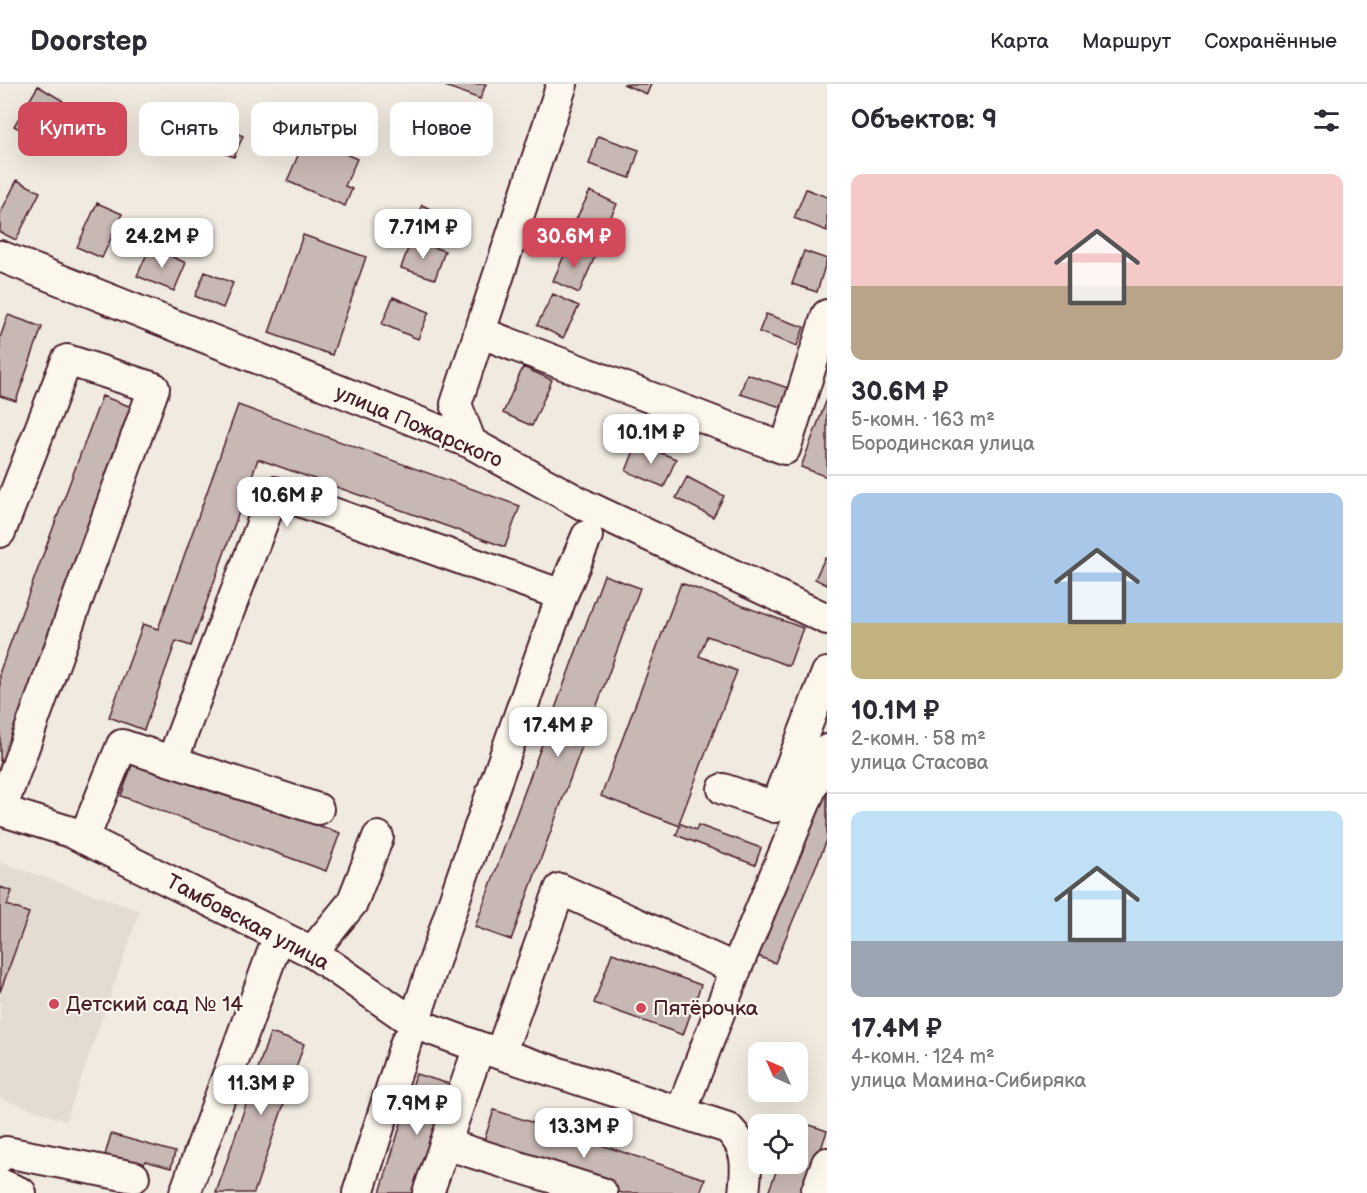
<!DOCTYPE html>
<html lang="ru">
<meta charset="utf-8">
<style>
:root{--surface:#fff;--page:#f7f7f7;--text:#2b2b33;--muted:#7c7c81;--line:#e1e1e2;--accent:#d1495b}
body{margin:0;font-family:"Balsamiq Sans",sans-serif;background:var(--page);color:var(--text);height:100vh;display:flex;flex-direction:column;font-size:22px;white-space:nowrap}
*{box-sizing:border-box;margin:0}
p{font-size:20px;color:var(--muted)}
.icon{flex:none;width:33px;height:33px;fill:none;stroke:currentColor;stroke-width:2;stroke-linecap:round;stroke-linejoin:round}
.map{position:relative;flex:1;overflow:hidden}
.drawer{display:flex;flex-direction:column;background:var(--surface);width:540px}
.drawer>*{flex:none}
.hud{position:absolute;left:18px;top:18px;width:570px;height:54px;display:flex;gap:12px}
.needle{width:39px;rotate:315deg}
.fabs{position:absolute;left:748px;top:958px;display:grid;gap:12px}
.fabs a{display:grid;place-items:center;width:60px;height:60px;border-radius:12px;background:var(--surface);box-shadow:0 6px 24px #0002;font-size:30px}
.price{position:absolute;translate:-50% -51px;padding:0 14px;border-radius:12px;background:#fff;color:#222;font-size:20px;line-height:39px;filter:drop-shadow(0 2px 3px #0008)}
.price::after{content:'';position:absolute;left:50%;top:36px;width:18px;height:14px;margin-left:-9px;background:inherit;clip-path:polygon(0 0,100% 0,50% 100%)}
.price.current{background:var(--accent);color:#fff}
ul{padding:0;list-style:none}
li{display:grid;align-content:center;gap:12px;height:318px;padding:0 24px}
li+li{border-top:2px solid var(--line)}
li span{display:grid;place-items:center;height:186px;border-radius:12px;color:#555}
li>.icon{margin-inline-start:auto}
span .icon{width:108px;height:108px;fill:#fffc;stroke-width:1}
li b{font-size:26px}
h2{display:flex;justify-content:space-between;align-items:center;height:72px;padding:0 24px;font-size:26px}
.pill{padding:0 21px;border-radius:12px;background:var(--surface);box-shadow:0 6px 24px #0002;font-size:21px;line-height:54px}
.pill.current{background:var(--accent);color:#fff}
header{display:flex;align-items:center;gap:36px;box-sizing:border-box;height:84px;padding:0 30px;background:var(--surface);border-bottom:2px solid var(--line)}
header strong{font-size:28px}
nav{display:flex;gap:33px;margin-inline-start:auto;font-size:21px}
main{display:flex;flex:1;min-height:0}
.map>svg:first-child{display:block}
.built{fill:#e4dbd2}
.building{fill:#c8b8b3;stroke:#4a1f2b;stroke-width:1.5}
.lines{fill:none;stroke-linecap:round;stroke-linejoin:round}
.minor-casing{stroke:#4a1f2b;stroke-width:34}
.minor{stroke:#fbf7ec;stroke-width:30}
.poi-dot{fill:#d1495b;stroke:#fbf7ec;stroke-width:2}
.labels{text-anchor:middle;stroke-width:4.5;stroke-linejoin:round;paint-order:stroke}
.street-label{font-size:21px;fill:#4a1f2b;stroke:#fbf7ec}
.poi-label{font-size:21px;fill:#4a1f2b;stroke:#fbf7ec;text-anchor:start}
</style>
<header>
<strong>Doorstep</strong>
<nav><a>Карта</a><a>Маршрут</a><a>Сохранённые</a></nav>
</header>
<main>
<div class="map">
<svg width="827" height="1109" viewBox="0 0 827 1109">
<rect width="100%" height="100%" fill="#f0eae0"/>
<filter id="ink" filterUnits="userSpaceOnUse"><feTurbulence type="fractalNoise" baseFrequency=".0167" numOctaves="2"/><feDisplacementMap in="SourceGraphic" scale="12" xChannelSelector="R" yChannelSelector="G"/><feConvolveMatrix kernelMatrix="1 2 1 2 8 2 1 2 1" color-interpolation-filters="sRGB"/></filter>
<g filter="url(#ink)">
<path class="built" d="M0 778 140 827 66 1037 0 1014Z"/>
<path class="building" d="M445 0H486L480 15 445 2Z
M623 0H651L647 10Z
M38 2 63 17 40 57 14 42Z
M216 41 243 52 234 73 208 63Z
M598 52 639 66 630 94 589 80Z
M306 53 357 75 345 102 352 105 345 122 287 97Z
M17 96 40 108 16 156 0 148V130Z
M806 105 827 113V147L794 134Z
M590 107 617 120 599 157 572 144Z
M97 119 122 130 102 174 77 163Z
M422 121 449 134 437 161 409 149Z
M303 151 366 173 332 271 269 249Z
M411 156 445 167 435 195 401 184Z
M569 160 595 172 579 209 553 197Z
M150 163 186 179 174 207 137 192Z
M804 167 827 175 817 208 792 200Z
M205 188 233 199 223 224 195 212Z
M553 210 579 222 563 254 537 241Z
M393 213 429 228 418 255 382 240Z
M766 230 804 243 797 262 759 248Z
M8 231 42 243 16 317 0 312V254Z
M523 283 552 296 532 342 503 329Z
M747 290 788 304 781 323 740 310Z
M102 312 137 325 6 679 0 677V587Z
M827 315V393L801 383Z
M238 321 520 422 505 463 258 375 191 562 176 557 144 646 109 633 143 540 158 545Z
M637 359 676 375 664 403 626 387Z
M687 393 724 412 713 433 676 414Z
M825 474 827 475V501L815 495Z
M604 491 640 504 511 856 475 843Z
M681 499 803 544 789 582 707 552 699 572 737 587 679 739 696 746 698 741 761 764 755 781 676 751 680 742 601 712Z
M134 675 340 749 326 787 121 712Z
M827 692V756L775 879 753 870Z
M0 803 12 807 7 821 29 829 0 908Z
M612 869 701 901 683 951 594 919Z
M270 949 304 960 254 1109H216Z
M416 990 453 1001 420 1109H380Z
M494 1026 705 1095 700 1109H622L482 1063Z
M795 1036 827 1047 806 1109H768L779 1080H798V1041H793Z
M111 1050 175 1068 171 1084 145 1077 142 1086 104 1075Z"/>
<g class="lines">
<g class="minor-casing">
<path id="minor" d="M0 172 471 359 584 421 827 535
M479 248 785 365 827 231
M471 359 456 320 562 0
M0 448 67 276 154 304 1 726
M172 677 274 408 562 511
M723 705 775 723 827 589
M0 726 71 748 312 868 414 939 479 963 728 1044C749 1065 747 1081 744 1109
M84 754 122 661 318 725
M312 868 352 819 378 753
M414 939 461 796 562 511 587 452
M500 970 560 805 736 885
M681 1028 736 885 827 666
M445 1060 602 1109
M0 1073 6 1068 134 1093
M0 1100 21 1109
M185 1109 279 851
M358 1109 406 958
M428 1109 479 963
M816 1109 827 1079"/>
</g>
<use href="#minor" class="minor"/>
</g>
</g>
<g class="poi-dot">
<circle cx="54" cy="920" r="6"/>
<circle cx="641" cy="924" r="6"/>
</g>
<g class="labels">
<g class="street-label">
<text transform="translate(419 342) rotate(23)" y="7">улица Пожарского</text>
<text transform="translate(248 838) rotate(28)" y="7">Тамбовская улица</text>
</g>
<g class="poi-label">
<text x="66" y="927">Детский сад № 14</text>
<text x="653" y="931">Пятёрочка</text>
</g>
</g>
</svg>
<div class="fabs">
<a><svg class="needle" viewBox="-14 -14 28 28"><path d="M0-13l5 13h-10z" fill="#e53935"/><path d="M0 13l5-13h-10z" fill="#7c7c81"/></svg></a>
<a><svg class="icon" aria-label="locate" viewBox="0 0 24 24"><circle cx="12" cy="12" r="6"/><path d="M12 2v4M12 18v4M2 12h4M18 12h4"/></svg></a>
</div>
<b class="price" style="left:423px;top:176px">7.71M ₽</b>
<b class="price" style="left:162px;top:185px">24.2M ₽</b>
<b class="price current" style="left:574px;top:185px">30.6M ₽</b>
<b class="price" style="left:651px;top:381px">10.1M ₽</b>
<b class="price" style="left:287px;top:444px">10.6M ₽</b>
<b class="price" style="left:558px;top:674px">17.4M ₽</b>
<b class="price" style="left:261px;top:1032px">11.3M ₽</b>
<b class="price" style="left:417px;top:1052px">7.9M ₽</b>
<b class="price" style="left:584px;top:1075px">13.3M ₽</b>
<div class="hud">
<a class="pill current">Купить</a>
<a class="pill">Снять</a>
<a class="pill">Фильтры</a>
<a class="pill">Новое</a>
</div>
</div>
<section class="drawer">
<h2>Объектов: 9<svg class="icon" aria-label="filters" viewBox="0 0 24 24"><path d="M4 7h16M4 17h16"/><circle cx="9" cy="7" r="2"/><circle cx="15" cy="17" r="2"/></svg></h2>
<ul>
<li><span style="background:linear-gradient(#f6c9c9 60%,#b9a48a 0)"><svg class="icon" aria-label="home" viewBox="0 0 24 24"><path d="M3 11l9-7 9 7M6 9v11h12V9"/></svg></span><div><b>30.6M ₽</b><p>5-комн. · 163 m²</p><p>Бородинская улица</p></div></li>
<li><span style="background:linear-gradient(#a9c7e8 70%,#c2b280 0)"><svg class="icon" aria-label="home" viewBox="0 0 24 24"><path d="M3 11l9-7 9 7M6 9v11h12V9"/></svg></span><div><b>10.1M ₽</b><p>2-комн. · 58 m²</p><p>улица Стасова</p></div></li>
<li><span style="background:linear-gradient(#bfe0f5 70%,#9aa5b1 0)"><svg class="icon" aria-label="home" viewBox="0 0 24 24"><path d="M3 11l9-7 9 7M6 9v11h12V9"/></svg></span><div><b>17.4M ₽</b><p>4-комн. · 124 m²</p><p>улица Мамина-Сибиряка</p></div></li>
</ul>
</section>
</main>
